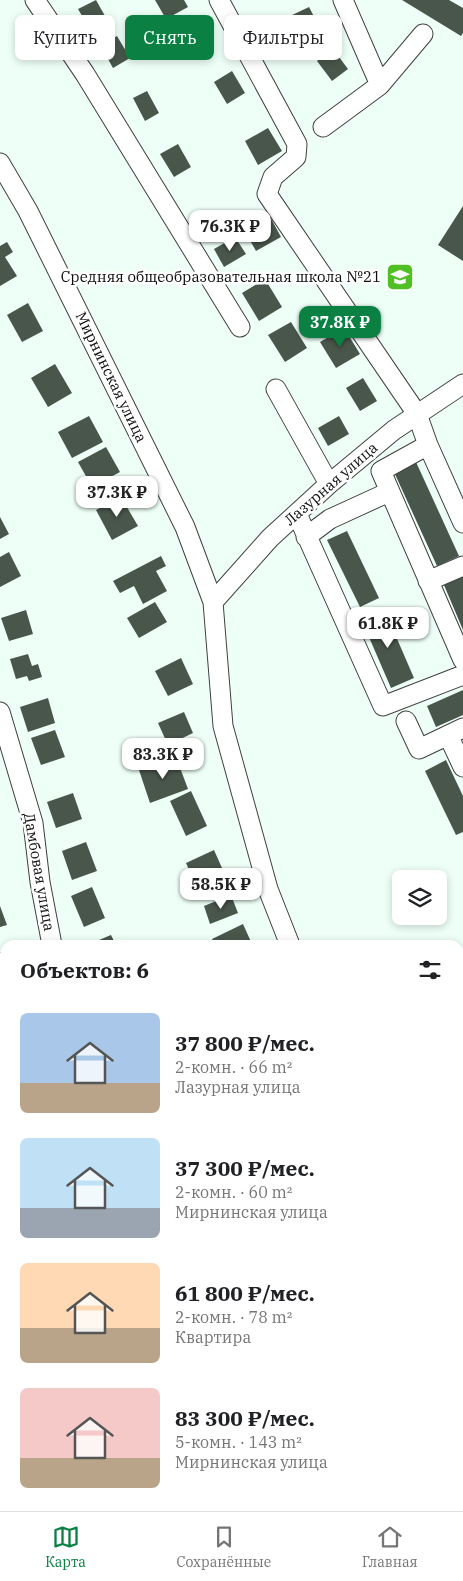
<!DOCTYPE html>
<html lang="ru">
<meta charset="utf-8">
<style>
:root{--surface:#fff;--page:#f2f2f2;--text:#202124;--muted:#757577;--line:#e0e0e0;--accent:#0b8043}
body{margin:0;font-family:"IBM Plex Serif",serif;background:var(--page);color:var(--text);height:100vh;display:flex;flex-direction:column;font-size:19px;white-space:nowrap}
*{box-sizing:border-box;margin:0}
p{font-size:16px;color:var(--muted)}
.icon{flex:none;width:28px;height:28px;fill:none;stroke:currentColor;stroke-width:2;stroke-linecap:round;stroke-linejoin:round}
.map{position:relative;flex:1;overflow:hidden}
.side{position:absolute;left:0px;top:940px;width:464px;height:571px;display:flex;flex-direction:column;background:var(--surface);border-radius:15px 15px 0 0;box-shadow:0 2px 8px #0003}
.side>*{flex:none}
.top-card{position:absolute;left:15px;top:15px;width:434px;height:45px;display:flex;gap:10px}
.buttons{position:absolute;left:392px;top:870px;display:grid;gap:10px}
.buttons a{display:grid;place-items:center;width:55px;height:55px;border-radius:8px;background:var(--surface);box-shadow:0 2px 8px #0003;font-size:25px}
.price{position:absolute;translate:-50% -42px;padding:0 11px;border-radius:10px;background:#fff;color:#222;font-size:16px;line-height:32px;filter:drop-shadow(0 1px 2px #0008)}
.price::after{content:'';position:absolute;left:50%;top:30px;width:15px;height:11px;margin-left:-8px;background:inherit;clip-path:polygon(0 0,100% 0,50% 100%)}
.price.selected{background:var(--accent);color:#fff}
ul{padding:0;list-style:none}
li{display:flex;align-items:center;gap:15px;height:125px;padding:0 20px}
li span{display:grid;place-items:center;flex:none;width:140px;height:100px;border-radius:8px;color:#555}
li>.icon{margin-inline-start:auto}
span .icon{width:60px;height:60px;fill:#fffc;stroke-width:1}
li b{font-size:21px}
h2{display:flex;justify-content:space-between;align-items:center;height:60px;padding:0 20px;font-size:21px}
.tag{padding:0 18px;border-radius:8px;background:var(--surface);box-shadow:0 2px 8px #0003;font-size:18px;line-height:45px}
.tag.selected{background:var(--accent);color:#fff}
.tabs{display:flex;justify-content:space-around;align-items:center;height:70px;border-top:1px solid var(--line);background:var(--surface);font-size:14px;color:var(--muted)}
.tabs a{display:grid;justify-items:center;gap:2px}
.tabs .selected{color:var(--accent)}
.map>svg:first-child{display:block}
.building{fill:#49564b}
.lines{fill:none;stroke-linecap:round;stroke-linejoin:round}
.minor-casing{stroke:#404040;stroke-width:21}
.minor{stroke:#fff;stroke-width:19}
.labels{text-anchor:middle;stroke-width:5;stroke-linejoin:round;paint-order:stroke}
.poi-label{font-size:15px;fill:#0d0d0d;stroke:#fff;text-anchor:end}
.street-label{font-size:15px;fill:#0d0d0d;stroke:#fff}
</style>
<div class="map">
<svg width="463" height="1511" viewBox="0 0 463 1511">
<rect width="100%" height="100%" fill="#edfff7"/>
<path class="building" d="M96 0 109 23 92 33 78 9Z
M155 0H184L188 7 166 19Z
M402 0H449L463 8V33L461 36Z
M309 7 320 28 302 38 290 16Z
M191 15 200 32 183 41 174 24Z
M117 36 130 58 113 68 100 45Z
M333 49 348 69 332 81 317 61Z
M232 71 245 93 227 104 214 82Z
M147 91 159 113 145 121 133 98Z
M268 128 282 151 258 165 245 141Z
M178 144 191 167 174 177 160 154Z
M463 206V261L438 245Z
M268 213 281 237 256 251 243 228Z
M235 237 246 254 224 267 214 249Z
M7 242 13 252 5 257 17 276 0 286V246Z
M265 279 282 307 259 321 242 293Z
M28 303 43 331 22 342 7 315Z
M291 322 307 348 285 362 268 335Z
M344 328 360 354 336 368 320 342Z
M55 364 72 393 48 407 31 378Z
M363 378 377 401 360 411 346 388Z
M89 416 103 442 72 458 58 432Z
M339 416 349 434 328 446 318 428Z
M106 447 120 472 92 487 78 462Z
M416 462 459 556 437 566 394 472Z
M121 497 138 526 112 540 96 510Z
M0 517 9 534 0 539Z
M347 531 379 598 360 607 327 540Z
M9 552 21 576 0 587V557Z
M161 556 166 566 156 571 167 591 143 604 134 586 120 593 113 581Z
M463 577V630L444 585Z
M155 602 167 622 139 638 127 618Z
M26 610 33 634 9 641 1 618Z
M385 611 414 678 391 688 362 621Z
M28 654 32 666 38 664 42 677 29 681 27 676 16 679 10 659Z
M181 658 193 684 168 696 155 671Z
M463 690V715L436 727 427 706Z
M48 698 55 723 28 732 20 707Z
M184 712 193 733 168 745 158 723Z
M55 730 65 757 41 765 31 738Z
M176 757 188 789 150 803 139 770Z
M446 760 463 796V832L456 835 425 771Z
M191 791 207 826 186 836 170 801Z
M73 793 82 819 56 828 47 802Z
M86 842 97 871 72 880 62 851Z
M214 850 222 868 194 881 186 863Z
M92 887 105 918 84 927 71 896Z
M231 895 238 913 210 924 204 906Z
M0 906 7 925 0 927Z
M243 924 252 944 215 945 212 939Z
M111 935 116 945H87Z"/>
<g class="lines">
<g class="minor-casing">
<path id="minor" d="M35 0 85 74 240 327
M219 0 297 144 296 157 273 177 267 194 417 414 428 445 463 523
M380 85 423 34
M323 127 380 85 343 0
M0 163 28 211 185 527 213 602 223 726 268 889 290 945
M276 389 329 484
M428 445 381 471 463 660
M297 514 383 706 463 675
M306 537 330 519 389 492
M428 581 463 566
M213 602 270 538 329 484 394 430 463 384
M0 712 33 823 40 882 52 945
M406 721 419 749 463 728
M448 735 463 767
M0 963 5 962
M459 1077 463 1076
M0 1186 5 1183
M0 1251 5 1249"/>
</g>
<use href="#minor" class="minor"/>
</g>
<defs>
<g id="school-square" transform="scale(1.4375)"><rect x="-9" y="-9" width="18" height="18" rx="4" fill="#4fbf23" stroke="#fff"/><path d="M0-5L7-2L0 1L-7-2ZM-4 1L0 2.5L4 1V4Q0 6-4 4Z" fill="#fff"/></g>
</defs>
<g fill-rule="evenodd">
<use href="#school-square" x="400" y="277"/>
</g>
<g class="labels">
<g class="poi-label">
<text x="381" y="282">Средняя общеобразовательная школа №21</text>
</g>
<g class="street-label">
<text transform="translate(111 377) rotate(64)" y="5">Мирнинская улица</text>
<text transform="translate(331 484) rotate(-41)" y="5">Лазурная улица</text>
<text transform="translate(39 872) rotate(80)" y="5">Дамбовая улица</text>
</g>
</g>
</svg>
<div class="buttons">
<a><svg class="icon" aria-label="layers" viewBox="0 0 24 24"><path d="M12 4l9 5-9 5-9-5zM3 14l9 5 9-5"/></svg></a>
</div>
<b class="price" style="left:230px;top:252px">76.3K ₽</b>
<b class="price selected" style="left:340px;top:348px">37.8K ₽</b>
<b class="price" style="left:117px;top:518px">37.3K ₽</b>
<b class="price" style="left:388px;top:649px">61.8K ₽</b>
<b class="price" style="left:163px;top:780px">83.3K ₽</b>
<b class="price" style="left:221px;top:910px">58.5K ₽</b>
<div class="top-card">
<a class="tag">Купить</a>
<a class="tag selected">Снять</a>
<a class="tag">Фильтры</a>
</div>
<section class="side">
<h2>Объектов: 6<svg class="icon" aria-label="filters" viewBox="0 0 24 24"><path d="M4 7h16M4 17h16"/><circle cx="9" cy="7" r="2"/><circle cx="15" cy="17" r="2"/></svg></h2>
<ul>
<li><span style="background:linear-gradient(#a9c7e8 70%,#b9a48a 0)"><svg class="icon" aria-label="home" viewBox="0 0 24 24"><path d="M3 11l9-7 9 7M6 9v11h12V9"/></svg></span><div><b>37 800 ₽/мес.</b><p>2-комн. · 66 m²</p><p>Лазурная улица</p></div></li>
<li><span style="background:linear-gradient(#bfe0f5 70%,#9aa5b1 0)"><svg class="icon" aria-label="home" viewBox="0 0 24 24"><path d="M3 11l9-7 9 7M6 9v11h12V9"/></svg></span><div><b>37 300 ₽/мес.</b><p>2-комн. · 60 m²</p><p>Мирнинская улица</p></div></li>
<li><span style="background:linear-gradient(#ffd9b3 65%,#b9a48a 0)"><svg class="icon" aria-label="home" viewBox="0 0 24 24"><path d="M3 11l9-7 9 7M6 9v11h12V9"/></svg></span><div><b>61 800 ₽/мес.</b><p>2-комн. · 78 m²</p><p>Квартира</p></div></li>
<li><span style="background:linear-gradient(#f6c9c9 70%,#b9a48a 0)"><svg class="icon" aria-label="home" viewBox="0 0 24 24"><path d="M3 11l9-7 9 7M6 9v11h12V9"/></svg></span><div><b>83 300 ₽/мес.</b><p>5-комн. · 143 m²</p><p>Мирнинская улица</p></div></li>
</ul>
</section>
</div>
<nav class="tabs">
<a class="selected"><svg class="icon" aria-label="map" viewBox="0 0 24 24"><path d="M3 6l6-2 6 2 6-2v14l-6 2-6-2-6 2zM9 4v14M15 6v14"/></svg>Карта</a>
<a><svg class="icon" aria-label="saved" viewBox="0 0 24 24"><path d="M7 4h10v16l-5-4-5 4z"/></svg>Сохранённые</a>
<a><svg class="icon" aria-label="home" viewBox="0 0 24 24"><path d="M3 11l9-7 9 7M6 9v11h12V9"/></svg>Главная</a>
</nav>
